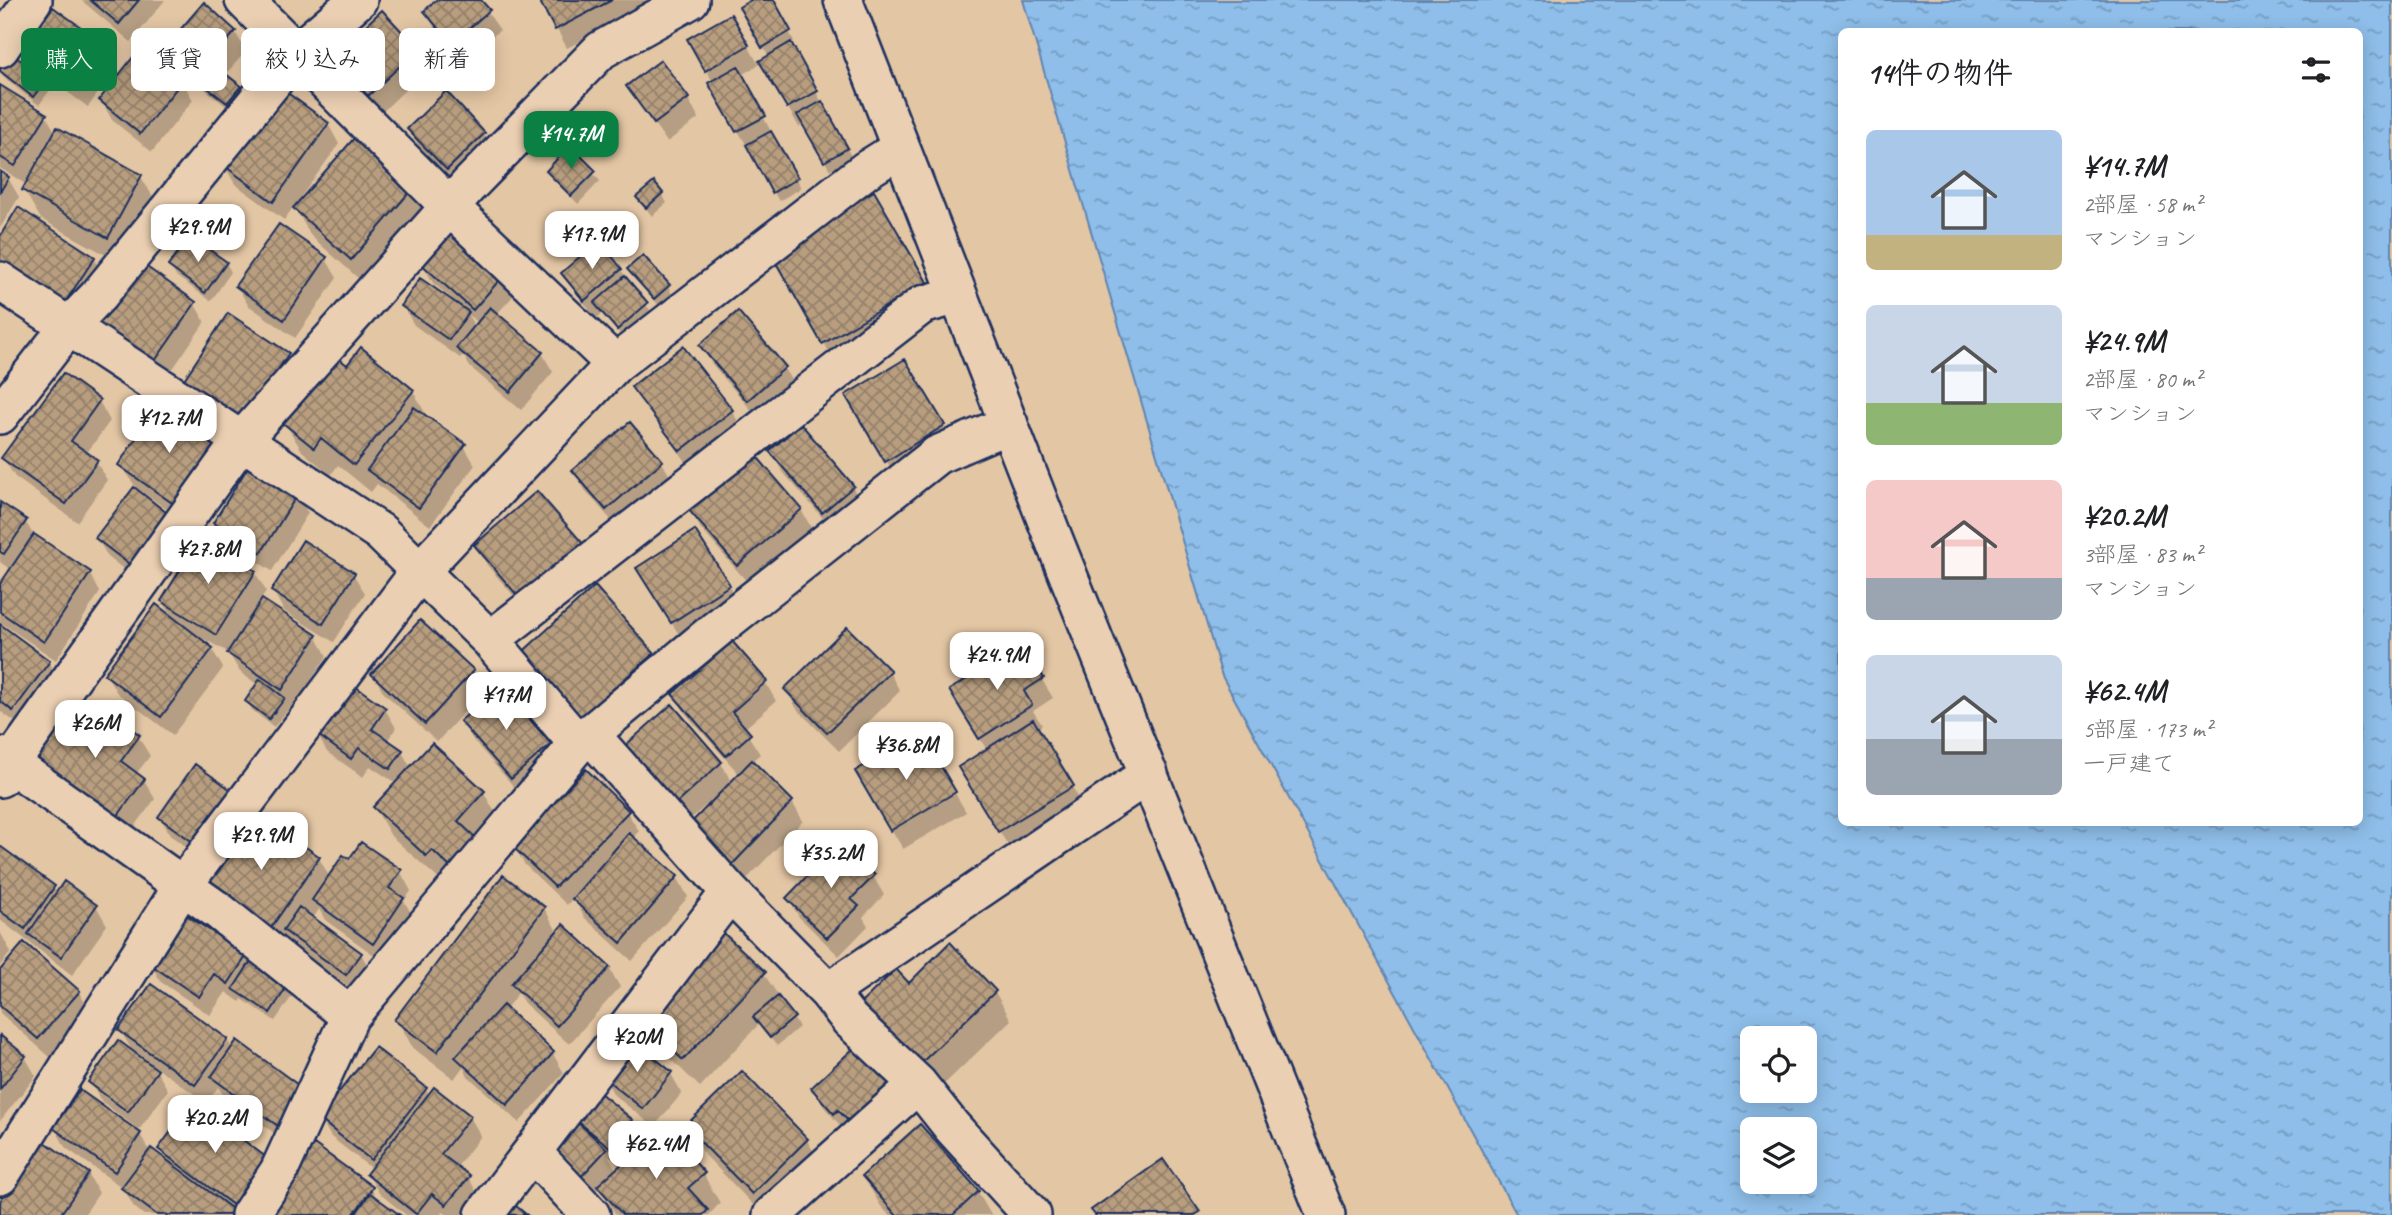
<!DOCTYPE html>
<html lang="ja">
<meta charset="utf-8">
<style>
:root{--surface:#fff;--page:#f6f6f6;--text:#202124;--muted:#757577;--accent:#0b8043}
body{margin:0;font-family:Caveat,"Klee One",sans-serif;background:var(--page);color:var(--text);height:100vh;display:flex;flex-direction:column;font-size:26px;white-space:nowrap}
*{box-sizing:border-box;margin:0}
p{font-size:23px;color:var(--muted)}
.icon{flex:none;width:38px;height:38px;fill:none;stroke:currentColor;stroke-width:2;stroke-linecap:round;stroke-linejoin:round}
.map{position:relative;flex:1;overflow:hidden}
.details{position:absolute;left:1838px;top:28px;width:525px;height:798px;display:flex;flex-direction:column;background:var(--surface);border-radius:10px;box-shadow:0 4px 18px #0003}
.details>*{flex:none}
.top-card{position:absolute;left:21px;top:28px;width:665px;height:63px;display:flex;gap:14px}
.tools{position:absolute;left:1740px;top:1026px;display:grid;gap:14px}
.tools a{display:grid;place-items:center;width:77px;height:77px;border-radius:10px;background:var(--surface);box-shadow:0 4px 18px #0003;font-size:35px}
.price{position:absolute;translate:-50% -60px;padding:0 16px;border-radius:14px;background:#fff;color:#222;font-size:23px;line-height:46px;filter:drop-shadow(0 2px 4px #0008)}
.price::after{content:'';position:absolute;left:50%;top:42px;width:21px;height:16px;margin-left:-10px;background:inherit;clip-path:polygon(0 0,100% 0,50% 100%)}
.price.selected{background:var(--accent);color:#fff}
ul{padding:0;list-style:none}
li{display:flex;align-items:center;gap:21px;height:175px;padding:0 28px}
li span{display:grid;place-items:center;flex:none;width:196px;height:140px;border-radius:10px;color:#555}
li>.icon{margin-inline-start:auto}
span .icon{width:84px;height:84px;fill:#fffc;stroke-width:1}
li b{font-size:30px}
h2{display:flex;justify-content:space-between;align-items:center;height:84px;padding:0 28px;font-size:30px}
.tag{padding:0 24px;border-radius:10px;background:var(--surface);box-shadow:0 4px 18px #0003;font-size:24px;line-height:63px}
.tag.selected{background:var(--accent);color:#fff}
.map>svg:first-child{display:block}
.water{fill:url(#water-ripples);stroke:#6085b1;stroke-width:2;fill-rule:evenodd}
.shadow{fill:#0003;fill-rule:evenodd}
.building{fill:url(#building-cross-hatch);stroke:#1b2f5e;stroke-width:2}
.lines{fill:none;stroke-linecap:round;stroke-linejoin:round}
.street-casing{stroke:#1b2f5e;stroke-width:42}
.street{stroke:#ebcfb2;stroke-width:37}
</style>
<div class="map">
<svg width="2392" height="1215" viewBox="0 0 2392 1215">
<defs>
<pattern id="water-ripples" width="26" height="14" patternUnits="userSpaceOnUse" patternTransform="scale(1.75)"><rect width="26" height="14" fill="#8ebee9"/><path d="M2 4q2-2 4 0t4 0M15 11q2-2 4 0t4 0" fill="none" stroke="#739bc0"/></pattern>
<pattern id="building-cross-hatch" width="8" height="8" patternUnits="userSpaceOnUse" patternTransform="scale(1.75)"><rect width="8" height="8" fill="#b89e7f"/><path d="M0 0l8 8M0 8l8-8" fill="none" stroke="#95816b"/></pattern>
</defs>
<rect width="100%" height="100%" fill="#e3c6a4"/>
<filter id="ink" filterUnits="userSpaceOnUse"><feTurbulence type="fractalNoise" baseFrequency=".0143" numOctaves="2"/><feDisplacementMap in="SourceGraphic" scale="14" xChannelSelector="R" yChannelSelector="G"/><feConvolveMatrix kernelMatrix="1 2 1 2 8 2 1 2 1" color-interpolation-filters="sRGB"/></filter>
<g filter="url(#ink)">
<path class="water" d="M1023 0H2392V1215H1517L1222 676ZM1841 32H2359V822H1841ZM1752 1038H1804V1090H1752ZM1752 1129H1804V1181H1752Z"/>
<path class="shadow" d="M81 0H165L131 42Z
M439 0H479L500 30 463 62 437 31 426 12Z
M541 0H654L655 2 567 48Z
M754 0H772L794 41 790 44 852 158 830 170 804 124 799 127 762 62 769 57 741 8Z
M53 9 106 47 117 67 88 107 36 69 24 50Z
M731 16 759 65 741 75 801 188 779 201 711 84 713 82 690 40Z
M235 32 246 51 225 75 239 87 245 96 232 111 206 90 201 81 206 75 186 57 175 38Z
M416 50 427 69 380 114 345 76 334 57Z
M0 63 45 81 50 90 39 105 2 76Z
M182 81 193 100 152 152 112 120 101 100Z
M0 87 46 116 56 133 58 130 141 177 158 205 124 265 41 219 24 190 27 185 0 168Z
M628 87 688 99 699 118 667 142Z
M328 124 339 144 300 198 413 189 429 217 368 287 311 236 294 206 284 220 235 184 224 165Z
M409 129 484 134 495 153 459 188 420 149Z
M570 148 600 181 578 204 548 171Z
M0 173 8 178 19 197 0 228Z
M662 194 667 203 652 216 638 198Z
M874 194 942 311 840 371 773 253Z
M279 226 326 259 337 278 295 338 248 305 237 286Z
M0 239 94 258 105 277 75 322Z
M226 263 231 272 211 301 176 276 170 266Z
M422 263 504 275 515 294 496 315 542 353 553 372 521 410 470 367 463 355 460 358 414 325 403 306 452 299 433 283ZM468 315 479 323 475 327Z
M630 269 668 286 673 296 660 307Z
M621 270 652 313 623 338 603 313 596 319 563 273Z
M194 303 205 322 163 383 106 342Z
M228 315 287 354 298 374 253 442Z
M701 345 784 368 795 387 759 419 712 364Z
M362 350 413 391 429 420 464 446 475 465 430 526 377 484 371 492 338 465 331 475 302 451 285 423 348 367Z
M905 361 955 445 898 480 848 396Z
M63 376 99 401 110 421 86 454 96 461 107 480 77 522 15 477 3 458Z
M633 387 732 411 743 430 692 470Z
M160 407 189 525 138 489 144 585 108 557 97 538 136 487 120 465Z
M630 424 662 462 673 482 618 528 585 490 574 471Z
M771 452 852 487 864 506 834 531 782 471Z
M537 493 534 619 487 565 476 546Z
M297 494 308 513 272 571 226 542 215 523Z
M0 504 25 521 34 536 89 573 100 592 56 660 0 622V587L11 570 0 562Z
M690 510H801L812 529 749 584 701 529Z
M255 572 266 591 260 600 316 636 327 656 293 708 291 706 274 727 252 710 247 701 258 685 240 672 228 652 200 637 199 639 212 649 223 668 173 735 117 693 106 674 174 621 163 601Z
M353 574 365 593 334 642 284 611 273 591Z
M729 586 740 605 683 641 650 588Z
M0 626 49 662 60 681 25 729 0 711Z
M1022 647 1053 698 1033 711 1042 725 1037 729 1083 805 1011 850 971 786 987 750 962 710Z
M652 654 668 682 594 749 520 656Z
M473 671 484 690 437 742 384 693 373 674Z
M889 672 900 691 839 751 797 709 786 690Z
M765 682 776 701 744 729 760 754 751 762 792 802 803 821 739 887 708 807 706 805 683 826 633 769 672 707 721 763 732 783 740 775 685 713 674 694Z
M385 709 396 728 387 741 402 752 411 768 432 745 484 793 500 821 443 883 391 836 375 808 397 784 370 766 363 777 327 752 316 732Z
M462 721 549 745 560 764 523 797 473 740Z
M921 735 966 812 903 849 858 772Z
M138 736 150 756 136 774 144 780 155 799 128 836 48 778Z
M244 812 209 863 171 836 160 817Z
M627 812 639 831 632 838 677 877 688 897 632 961 585 918 573 898 567 905 525 865 514 846Z
M0 849 54 888 57 894 96 906 107 925 72 975 0 920Z
M319 858 330 878 349 861 400 871 411 891 404 901 414 918 384 962 325 920 319 909 313 919 361 954 372 973 357 993 294 946 285 959 220 914Z
M873 876 884 895 863 917 868 926 839 956 799 917 788 898Z
M544 908 558 933 609 968 620 987 569 1044 524 1003 518 993 505 1010 553 1054 564 1073 519 1123 468 1076 463 1067 454 1079 413 1048 397 1020Z
M0 932 11 952 0 966Z
M246 956 251 964 286 986 292 996 275 1021 242 999 240 1002 226 992 210 1015 161 982 150 963Z
M0 972 79 992 90 1012 50 1057 0 1013Z
M764 974 799 1027 777 1046 759 1024 700 1087 653 1042 637 1014Z
M908 985 995 992 1011 1020 935 1093 862 1004Z
M120 1030 227 1040 293 1147 224 1096 218 1087 207 1103 153 1065 168 1090 139 1130 101 1101 90 1082 134 1054Z
M0 1037 25 1057 36 1076 0 1121Z
M630 1041 671 1074 682 1093 654 1127 614 1095 603 1075Z
M813 1088 894 1089 846 1132 824 1107Z
M426 1089 429 1096 470 1117 481 1136 456 1168 468 1177 479 1196 464 1215H448L443 1212 441 1215H406L379 1193 368 1174 372 1169 331 1137 320 1118Z
M594 1091 632 1121 643 1141 631 1158 703 1174 720 1203 709 1215H616L600 1187 590 1198 547 1149ZM608 1155 622 1166 617 1171Z
M688 1126 807 1140 823 1168 763 1215 704 1154Z
M919 1126 978 1192 991 1215H889L880 1205 864 1177Z
M55 1129 140 1134 150 1152 169 1164 160 1149 256 1215H144L134 1207 123 1188 66 1148Z
M88 1174 99 1193 84 1215H0V1204Z
M371 1188 379 1202 397 1215H266Z"/>
<path class="building" d="M90 0H139L119 24Z
M436 0H481L490 10 451 44 424 11Z
M539 0H612L555 30Z
M751 0H774L791 31 762 48 739 7Z
M204 2 236 31 205 66 173 38Z
M53 7 107 46 76 89 22 50Z
M382 10 418 49 368 96 332 57Z
M731 14 749 45 705 71 687 39Z
M791 42 818 91 787 108 759 61Z
M142 46 183 80 140 134 99 100Z
M8 50 46 80 33 97 0 71V60Z
M661 60 689 98 654 124 626 86Z
M212 63 241 86 227 103 199 81Z
M738 66 766 116 736 132 708 83Z
M0 85 47 114 15 166 0 157Z
M278 86 329 123 273 202 222 164Z
M446 91 485 133 447 170 407 129Z
M822 101 848 148 824 162 797 115Z
M57 127 142 175 108 238 22 190Z
M771 131 798 178 772 193 746 145Z
M356 136 414 187 351 260 293 208Z
M570 145 596 171 571 196 546 171Z
M0 171 9 177 0 192Z
M654 182 663 193 646 208 636 197Z
M874 191 927 282 822 344 770 252Z
M18 207 95 257 64 304 0 263V236Z
M279 224 327 257 284 320 235 286Z
M452 227 505 274 473 310 420 263Z
M190 236 227 262 205 293 168 266Z
M599 240 622 269 584 301 561 273Z
M643 255 670 285 654 299 627 269Z
M137 260 196 302 152 365 93 323Z
M625 276 648 303 617 330 594 303Z
M420 278 469 312 449 340 401 306Z
M490 307 543 352 510 392 456 348Z
M738 311 786 367 747 401 699 345Z
M228 313 289 353 242 424 181 384Z
M683 346 733 410 680 451 631 387Z
M361 347 414 390 354 465 321 438 314 448 283 423 336 356 347 365Z
M905 359 945 425 885 462 845 395Z
M63 373 100 400 71 441 98 460 66 504 1 458Z
M159 404 220 446 178 507 118 465Z
M414 407 466 444 419 508 367 470Z
M630 422 663 461 606 510 572 470Z
M801 424 854 486 822 513 769 451Z
M753 452 802 509 737 566 688 509Z
M251 462 299 492 261 553 213 523Z
M134 487 171 516 133 567 95 538Z
M537 491 585 546 522 601 474 545Z
M0 502 27 520 4 554 0 552Z
M695 530 730 585 671 623 636 568Z
M34 534 91 572 44 642 0 612V584Z
M201 536 256 571 216 635 161 601Z
M303 540 355 573 323 624 271 591Z
M595 586 654 653 576 722 518 656Z
M262 599 317 635 282 690 227 653Z
M156 604 213 648 161 717 104 674Z
M420 620 474 670 425 724 371 674Z
M0 624 50 661 13 711 0 701Z
M847 627 891 671 827 733 784 689Z
M732 641 767 681 732 712 751 734 726 756 672 694Z
M1023 645 1044 678 1024 691 1032 705 979 739 949 690Z
M260 679 285 698 269 719 245 701Z
M349 682 386 708 372 729 403 750 390 769 359 748 351 759 314 732Z
M501 686 551 744 511 779 460 721Z
M672 704 722 762 671 808 620 750Z
M100 706 140 735 121 761 145 779 116 818 35 759 63 719 81 732Z
M1033 719 1074 786 998 832 958 767Z
M921 732 956 792 890 831 855 771Z
M432 743 485 791 458 821 476 838 450 867 432 850 426 856 373 807Z
M752 760 793 801 728 869 686 828Z
M195 764 234 792 197 845 158 817Z
M586 769 629 811 555 887 512 846Z
M254 811 320 857 268 932 202 886Z
M629 833 678 876 621 943 572 899Z
M841 841 875 875 851 899 859 906 827 938 786 898Z
M361 842 402 870 389 888 404 898 373 944 312 900 343 855 349 859Z
M0 846 55 886 25 929 0 911Z
M503 875 545 907 437 1052 394 1020Z
M64 881 97 905 61 957 28 934Z
M299 907 362 953 346 975 283 930Z
M182 912 247 955 228 984 214 974 199 997 148 963Z
M563 924 610 967 557 1026 511 984Z
M717 927 766 972 683 1060 634 1014Z
M24 942 80 991 38 1039 0 1006V970Z
M950 942 996 991 918 1066 860 1004 896 969 909 983Z
M251 961 288 985 270 1013 233 989Z
M151 984 228 1039 195 1085 118 1030Z
M778 996 795 1017 770 1038 753 1017Z
M503 1005 554 1052 507 1105 455 1057Z
M0 1035 26 1056 0 1089Z
M630 1038 672 1072 643 1109 601 1075Z
M118 1040 158 1070 128 1112 88 1082Z
M237 1040 309 1093 282 1129 211 1077Z
M857 1045 895 1088 853 1126 838 1110 834 1114 811 1088Z
M375 1047 427 1088 371 1160 318 1118Z
M742 1071 808 1139 752 1194 685 1126Z
M434 1087 471 1116 441 1154 470 1176 446 1205 432 1194 416 1214 366 1174Z
M594 1088 633 1120 611 1148 571 1116Z
M80 1090 141 1133 115 1172 53 1128Z
M193 1102 271 1161 237 1208 158 1149Z
M573 1118 607 1149 578 1180 544 1149Z
M920 1124 979 1191 953 1215H896L862 1176Z
M663 1127 705 1173 688 1188 708 1210 703 1215H623L597 1186Z
M42 1140 89 1173 60 1215H0V1201Z
M314 1144 373 1187 353 1215H264Z
M151 1148 235 1211 232 1215H157L121 1188Z
M1163 1159 1200 1212 1195 1215H1095L1091 1210Z
M370 1193 400 1215H355Z
M510 1201 527 1215H499Z"/>
<g class="lines">
<g class="street-casing">
<path id="street" d="M244 0 450 207 615 364
M843 0 1054 540 1326 1215
M0 48 33 0
M0 281 380 532 490 640 578 744
M0 415 69 326 99 295 297 52 358 0
M490 640 922 305 958 295
M589 733 730 892 828 992 850 1020 918 1084 952 1127 1032 1215
M0 756 220 912 350 1016
M0 778 242 440 468 186 601 50 690 0
M828 992 1149 774
M533 1153 591 1215
M0 1176 183 885 420 571 615 364 866 170 901 148
M250 1215 279 1171 350 1016 578 744 718 628 937 455 1009 424
M484 1215 730 892
M772 1215 918 1084"/>
</g>
<use href="#street" class="street"/>
</g>
</g>
</svg>
<div class="tools">
<a><svg class="icon" aria-label="locate" viewBox="0 0 24 24"><circle cx="12" cy="12" r="6"/><path d="M12 2v4M12 18v4M2 12h4M18 12h4"/></svg></a>
<a><svg class="icon" aria-label="layers" viewBox="0 0 24 24"><path d="M12 4l9 5-9 5-9-5zM3 14l9 5 9-5"/></svg></a>
</div>
<b class="price selected" style="left:571px;top:171px">¥14.7M</b>
<b class="price" style="left:198px;top:264px">¥29.9M</b>
<b class="price" style="left:592px;top:271px">¥17.9M</b>
<b class="price" style="left:169px;top:455px">¥12.7M</b>
<b class="price" style="left:208px;top:586px">¥27.8M</b>
<b class="price" style="left:997px;top:692px">¥24.9M</b>
<b class="price" style="left:506px;top:732px">¥17M</b>
<b class="price" style="left:95px;top:760px">¥26M</b>
<b class="price" style="left:906px;top:782px">¥36.8M</b>
<b class="price" style="left:261px;top:872px">¥29.9M</b>
<b class="price" style="left:831px;top:890px">¥35.2M</b>
<b class="price" style="left:637px;top:1074px">¥20M</b>
<b class="price" style="left:215px;top:1155px">¥20.2M</b>
<b class="price" style="left:656px;top:1181px">¥62.4M</b>
<div class="top-card">
<a class="tag selected">購入</a>
<a class="tag">賃貸</a>
<a class="tag">絞り込み</a>
<a class="tag">新着</a>
</div>
<section class="details">
<h2>14件の物件<svg class="icon" aria-label="filters" viewBox="0 0 24 24"><path d="M4 7h16M4 17h16"/><circle cx="9" cy="7" r="2"/><circle cx="15" cy="17" r="2"/></svg></h2>
<ul>
<li><span style="background:linear-gradient(#a9c7e8 75%,#c2b280 0)"><svg class="icon" aria-label="home" viewBox="0 0 24 24"><path d="M3 11l9-7 9 7M6 9v11h12V9"/></svg></span><div><b>¥14.7M</b><p>2部屋 · 58 m²</p><p>マンション</p></div></li>
<li><span style="background:linear-gradient(#c9d6e8 70%,#8fb573 0)"><svg class="icon" aria-label="home" viewBox="0 0 24 24"><path d="M3 11l9-7 9 7M6 9v11h12V9"/></svg></span><div><b>¥24.9M</b><p>2部屋 · 80 m²</p><p>マンション</p></div></li>
<li><span style="background:linear-gradient(#f6c9c9 70%,#9aa5b1 0)"><svg class="icon" aria-label="home" viewBox="0 0 24 24"><path d="M3 11l9-7 9 7M6 9v11h12V9"/></svg></span><div><b>¥20.2M</b><p>3部屋 · 83 m²</p><p>マンション</p></div></li>
<li><span style="background:linear-gradient(#c9d6e8 60%,#9aa5b1 0)"><svg class="icon" aria-label="home" viewBox="0 0 24 24"><path d="M3 11l9-7 9 7M6 9v11h12V9"/></svg></span><div><b>¥62.4M</b><p>5部屋 · 173 m²</p><p>一戸建て</p></div></li>
</ul>
</section>
</div>
